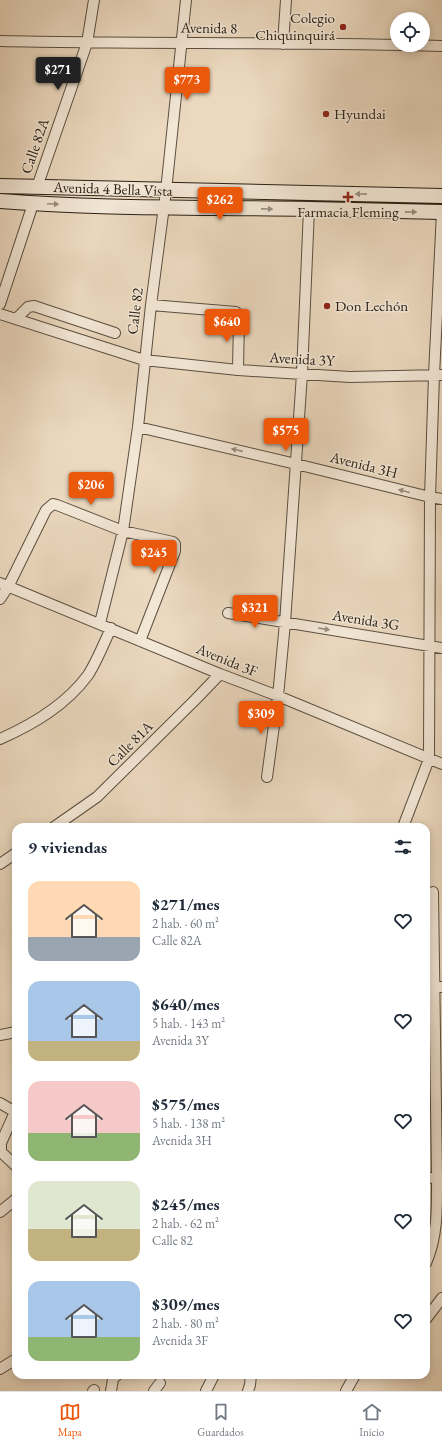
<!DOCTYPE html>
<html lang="es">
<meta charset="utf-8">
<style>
:root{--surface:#fff;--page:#f2f2f3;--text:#1f2937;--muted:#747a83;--line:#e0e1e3;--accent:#ea580c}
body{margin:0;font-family:"EB Garamond",serif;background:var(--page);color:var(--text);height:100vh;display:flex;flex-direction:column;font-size:15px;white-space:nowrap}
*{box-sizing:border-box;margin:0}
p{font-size:13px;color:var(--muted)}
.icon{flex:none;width:22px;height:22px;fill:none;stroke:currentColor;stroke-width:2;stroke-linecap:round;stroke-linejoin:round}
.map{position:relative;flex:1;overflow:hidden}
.panel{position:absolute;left:12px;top:823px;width:418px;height:556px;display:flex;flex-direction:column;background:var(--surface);border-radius:12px;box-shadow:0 2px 10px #0003}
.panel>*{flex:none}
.tools{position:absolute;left:390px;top:12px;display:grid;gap:8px}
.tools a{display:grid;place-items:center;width:40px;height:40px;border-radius:50%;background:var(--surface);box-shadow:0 2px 10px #0003;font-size:20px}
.price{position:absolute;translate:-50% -34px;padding:0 9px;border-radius:4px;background:var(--accent);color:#fff;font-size:13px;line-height:26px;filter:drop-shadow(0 1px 2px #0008)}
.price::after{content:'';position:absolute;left:50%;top:24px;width:12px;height:9px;margin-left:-6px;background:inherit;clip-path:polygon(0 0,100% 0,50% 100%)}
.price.selected{background:#222;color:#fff}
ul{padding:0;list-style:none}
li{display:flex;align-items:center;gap:12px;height:100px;padding:0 16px}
li span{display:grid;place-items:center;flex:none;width:112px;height:80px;border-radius:12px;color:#555}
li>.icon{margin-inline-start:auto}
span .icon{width:48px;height:48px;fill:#fffc;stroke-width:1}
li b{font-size:17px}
h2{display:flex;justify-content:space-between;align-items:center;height:48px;padding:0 16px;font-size:17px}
.dock{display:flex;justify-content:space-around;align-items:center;height:56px;border-top:1px solid var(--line);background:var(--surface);font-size:11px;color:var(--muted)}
.dock a{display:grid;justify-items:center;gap:2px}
.dock .selected{color:var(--accent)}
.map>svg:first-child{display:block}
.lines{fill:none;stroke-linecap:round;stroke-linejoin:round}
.street-casing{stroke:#5a4f40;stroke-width:12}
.secondary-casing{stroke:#2a2116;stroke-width:16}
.street{stroke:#f2e6d5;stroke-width:10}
.secondary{stroke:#f2e6d5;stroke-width:14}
.oneway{fill:#988d7f}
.poi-dot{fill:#8f2418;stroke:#f2e6d5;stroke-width:1.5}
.labels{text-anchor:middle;stroke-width:3;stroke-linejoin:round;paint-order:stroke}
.poi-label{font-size:15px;fill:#2a2116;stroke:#f2e6d5;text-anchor:start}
.street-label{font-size:15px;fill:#2a2116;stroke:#f2e6d5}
</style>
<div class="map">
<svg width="442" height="1391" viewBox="0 0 442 1391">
<rect width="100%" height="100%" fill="#ebd8be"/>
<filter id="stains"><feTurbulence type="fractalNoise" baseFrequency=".005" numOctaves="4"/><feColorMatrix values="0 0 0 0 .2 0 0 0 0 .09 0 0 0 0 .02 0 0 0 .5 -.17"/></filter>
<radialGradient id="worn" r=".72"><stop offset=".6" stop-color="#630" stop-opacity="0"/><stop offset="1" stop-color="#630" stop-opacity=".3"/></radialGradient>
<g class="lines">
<g class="street-casing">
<path id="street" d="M0 41C147 44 295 42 442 46
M283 44 286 0
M37 187 87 43 94 0
M0 304 33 204
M151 305 236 312 239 318 238 370
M0 314 144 360 238 370 350 377 442 375
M16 319 28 307 34 306 115 333
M138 427 296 464 430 497 442 499
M0 583 220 674 278 696 442 764
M0 599 8 587 46 510 53 504 57 505 123 531 173 542 175 544V551L140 641
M228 613 442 648
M100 623 123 531 138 427 151 305 166 191 186 0
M0 739C34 724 66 705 88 675 97 661 104 643 111 628
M267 777 278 696 285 623 302 374 309 209
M54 827 97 797 195 700 220 674
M403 827 429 759 430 497 434 375 442 212
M0 864 16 853
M426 987H442
M0 1035 16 1032
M0 1103 15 1112 1 1143V1152L16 1166
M426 1178 442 1177
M0 1212 16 1199
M426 1263C438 1236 437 1207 437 1178L433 892
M426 1319 442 1298
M0 1369 16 1359
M93 1391 94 1390
M111 1391 113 1379 117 1375
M154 1391 160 1383
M206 1391 214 1375
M248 1391 250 1385 251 1375
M346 1391 355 1375"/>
</g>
<g class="secondary-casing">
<path id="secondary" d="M0 186 442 196
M0 201C103 209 206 207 309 209 353 210 398 211 442 212"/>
</g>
<use href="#street" class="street"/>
<use href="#secondary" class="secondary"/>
</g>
<defs><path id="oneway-solid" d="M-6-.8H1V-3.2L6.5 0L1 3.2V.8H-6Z"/></defs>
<g class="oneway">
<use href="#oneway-solid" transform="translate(361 194) rotate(-179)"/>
<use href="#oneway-solid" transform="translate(53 204) rotate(2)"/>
<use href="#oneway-solid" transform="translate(267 209) rotate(1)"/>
<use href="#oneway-solid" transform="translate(411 212) rotate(1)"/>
<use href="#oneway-solid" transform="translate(237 450) rotate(-167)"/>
<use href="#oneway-solid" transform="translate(404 491) rotate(-165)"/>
<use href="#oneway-solid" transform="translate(324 629) rotate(9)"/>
</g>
<g class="poi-dot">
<circle cx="343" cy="27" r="4"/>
<circle cx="326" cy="114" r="4"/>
<path d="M346 191h4v4h4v4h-4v4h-4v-4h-4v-4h4z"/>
<circle cx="327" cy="306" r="4"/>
</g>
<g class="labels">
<g class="poi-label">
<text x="335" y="23" text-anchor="end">Colegio<tspan x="335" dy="17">Chiquinquirá</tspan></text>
<text x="334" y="119">Hyundai</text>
<text x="348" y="217" text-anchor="middle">Farmacia Fleming</text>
<text x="335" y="311">Don Lechón</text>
</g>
<g class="street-label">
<text transform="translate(209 28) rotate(1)" y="5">Avenida 8</text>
<text transform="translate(35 146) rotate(-71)" y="5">Calle 82A</text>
<text transform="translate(113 189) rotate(2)" y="5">Avenida 4 Bella Vista</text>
<text transform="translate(135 311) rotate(-83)" y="5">Calle 82</text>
<text transform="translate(302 359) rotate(3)" y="5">Avenida 3Y</text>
<text transform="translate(364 465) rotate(14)" y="5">Avenida 3H</text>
<text transform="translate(366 620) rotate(9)" y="5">Avenida 3G</text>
<text transform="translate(227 660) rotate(22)" y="5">Avenida 3F</text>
<text transform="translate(130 744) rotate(-45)" y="5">Calle 81A</text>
</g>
</g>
<rect width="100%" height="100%" filter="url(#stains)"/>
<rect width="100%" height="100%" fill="url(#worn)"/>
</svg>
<div class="tools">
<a><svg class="icon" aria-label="locate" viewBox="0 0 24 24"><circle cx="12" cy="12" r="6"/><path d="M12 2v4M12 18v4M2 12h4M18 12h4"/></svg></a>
</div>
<b class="price selected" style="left:58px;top:91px">$271</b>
<b class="price" style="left:187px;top:101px">$773</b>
<b class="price" style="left:220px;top:221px">$262</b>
<b class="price" style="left:227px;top:343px">$640</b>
<b class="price" style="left:286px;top:452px">$575</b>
<b class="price" style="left:91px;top:506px">$206</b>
<b class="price" style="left:154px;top:574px">$245</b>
<b class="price" style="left:255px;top:629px">$321</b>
<b class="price" style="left:261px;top:735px">$309</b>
<section class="panel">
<h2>9 viviendas<svg class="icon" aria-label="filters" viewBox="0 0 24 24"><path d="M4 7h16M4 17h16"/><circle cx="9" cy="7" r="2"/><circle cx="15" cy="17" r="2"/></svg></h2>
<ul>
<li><span style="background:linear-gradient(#ffd9b3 70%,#9aa5b1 0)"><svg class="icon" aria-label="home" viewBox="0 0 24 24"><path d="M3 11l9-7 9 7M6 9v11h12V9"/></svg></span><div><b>$271/mes</b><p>2 hab. · 60 m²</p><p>Calle 82A</p></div><svg class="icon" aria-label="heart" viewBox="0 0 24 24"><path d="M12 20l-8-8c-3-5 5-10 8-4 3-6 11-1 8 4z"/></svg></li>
<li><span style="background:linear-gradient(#a9c7e8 75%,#c2b280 0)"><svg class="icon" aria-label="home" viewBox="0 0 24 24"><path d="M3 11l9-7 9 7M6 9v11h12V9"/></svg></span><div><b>$640/mes</b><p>5 hab. · 143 m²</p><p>Avenida 3Y</p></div><svg class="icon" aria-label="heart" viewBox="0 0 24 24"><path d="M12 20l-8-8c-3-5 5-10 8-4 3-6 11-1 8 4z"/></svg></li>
<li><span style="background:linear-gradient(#f6c9c9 65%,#8fb573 0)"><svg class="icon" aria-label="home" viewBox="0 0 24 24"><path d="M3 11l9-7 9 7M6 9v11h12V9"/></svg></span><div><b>$575/mes</b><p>5 hab. · 138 m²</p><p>Avenida 3H</p></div><svg class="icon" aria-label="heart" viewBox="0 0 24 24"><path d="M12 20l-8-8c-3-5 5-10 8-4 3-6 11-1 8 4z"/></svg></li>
<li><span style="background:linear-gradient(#dfe7d0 60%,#c2b280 0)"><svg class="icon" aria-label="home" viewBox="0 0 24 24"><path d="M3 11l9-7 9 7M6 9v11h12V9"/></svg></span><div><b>$245/mes</b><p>2 hab. · 62 m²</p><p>Calle 82</p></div><svg class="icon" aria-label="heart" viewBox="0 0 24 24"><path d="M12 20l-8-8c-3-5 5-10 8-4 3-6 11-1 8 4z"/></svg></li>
<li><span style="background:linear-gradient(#a9c7e8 70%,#8fb573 0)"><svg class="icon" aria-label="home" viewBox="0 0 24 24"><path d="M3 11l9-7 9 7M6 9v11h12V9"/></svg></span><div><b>$309/mes</b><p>2 hab. · 80 m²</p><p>Avenida 3F</p></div><svg class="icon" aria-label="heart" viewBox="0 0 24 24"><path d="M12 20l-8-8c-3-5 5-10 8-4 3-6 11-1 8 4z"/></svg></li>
</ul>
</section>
</div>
<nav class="dock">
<a class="selected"><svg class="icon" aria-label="map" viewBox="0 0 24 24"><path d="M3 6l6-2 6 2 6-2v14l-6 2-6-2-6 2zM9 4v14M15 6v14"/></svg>Mapa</a>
<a><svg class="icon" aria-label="saved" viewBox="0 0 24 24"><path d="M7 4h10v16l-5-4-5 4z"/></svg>Guardados</a>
<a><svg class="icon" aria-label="home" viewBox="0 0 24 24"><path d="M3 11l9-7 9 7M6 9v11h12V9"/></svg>Inicio</a>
</nav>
